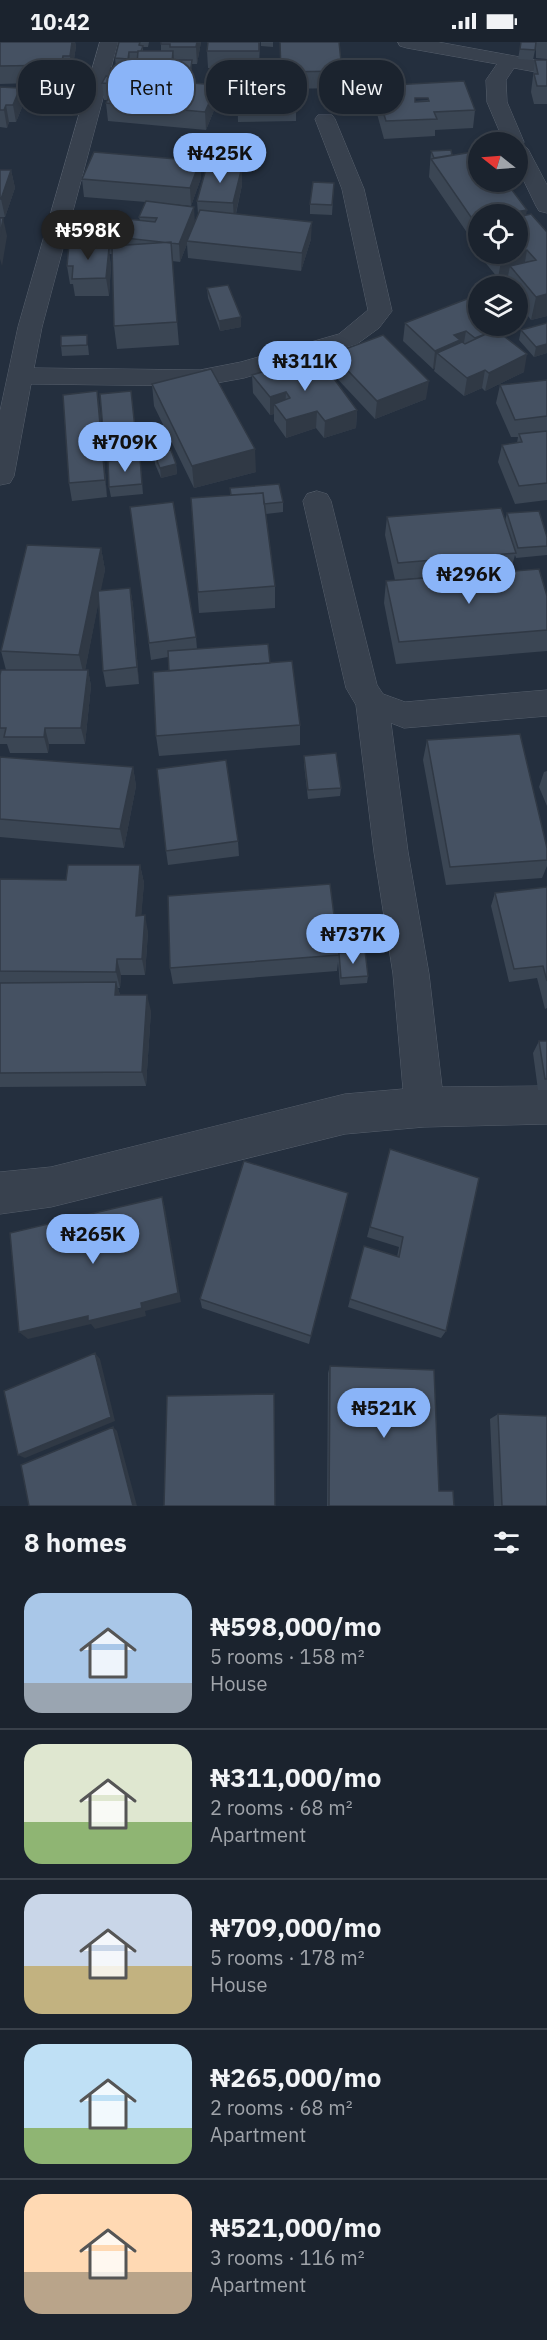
<!DOCTYPE html>
<meta charset="utf-8">
<style>
:root{--surface:#1b232e;--page:#242b36;--text:#f1f3f6;--muted:#a0a4aa;--line:#39404a;--accent:#8ab4f8}
body{margin:0;font-family:"IBM Plex Sans",sans-serif;background:var(--page);color:var(--text);height:100vh;display:flex;flex-direction:column;font-size:22px;white-space:nowrap}
*{box-sizing:border-box;margin:0}
p{font-size:20px;color:var(--muted)}
.icon{flex:none;width:33px;height:33px;fill:none;stroke:currentColor;stroke-width:2;stroke-linecap:round;stroke-linejoin:round}
.map{position:relative;height:1464px;overflow:hidden}
.side{display:flex;flex-direction:column;background:var(--surface);flex:1}
.side>*{flex:none}
.banner{position:absolute;left:18px;top:18px;width:512px;height:54px;display:flex;gap:12px}
.needle{width:39px;rotate:287deg}
.buttons{position:absolute;left:468px;top:90px;display:grid;gap:12px}
.buttons a{display:grid;place-items:center;width:60px;height:60px;border-radius:50%;background:var(--surface);box-shadow:0 3px 9px #0003,0 0 0 2px var(--line);font-size:30px}
.price{position:absolute;translate:-50% -51px;padding:0 14px;border-radius:21px;background:var(--accent);color:#111;font-size:20px;line-height:39px;filter:drop-shadow(0 2px 3px #0008)}
.price::after{content:'';position:absolute;left:50%;top:36px;width:18px;height:14px;margin-left:-9px;background:inherit;clip-path:polygon(0 0,100% 0,50% 100%)}
.price.selected{background:#222;color:#fff}
ul{padding:0;list-style:none}
li{display:flex;align-items:center;gap:18px;height:150px;padding:0 24px}
li+li{border-top:2px solid var(--line)}
li span{display:grid;place-items:center;flex:none;width:168px;height:120px;border-radius:18px;color:#555}
li>.icon{margin-inline-start:auto}
span .icon{width:72px;height:72px;fill:#fffc;stroke-width:1}
li b{font-size:26px}
h2{display:flex;justify-content:space-between;align-items:center;height:72px;padding:0 24px;font-size:26px}
.pill{padding:0 21px;border-radius:24px;background:var(--surface);box-shadow:0 3px 9px #0003,0 0 0 2px var(--line);font-size:21px;line-height:54px}
.pill.selected{background:var(--accent);color:#111}
.status{display:flex;justify-content:space-between;align-items:center;height:42px;padding:0 30px;background:var(--surface);direction:ltr}
.status svg{height:16px;fill:currentColor}
.map>svg:first-child{display:block}
.lines{fill:none;stroke-linecap:round;stroke-linejoin:round}
.minor-casing{stroke:#565f6c;stroke-width:1}
.minor{fill:#38414e;fill-rule:evenodd}
.wall{fill:#3b4654;fill-rule:evenodd}
.shaded-wall{fill:#303945}
.building{fill:#455162;stroke:#303945;stroke-width:1.5;fill-rule:evenodd}
</style>
<div class="status"><b>10:42</b><svg viewBox="0 0 49 12"><path d="M0 12V9h3v3zM5 12V6h3v6zM10 12V3h3v9zM15 12V0h3v12zM26 1h20v11H26zM47 4h2v5h-2z"/></svg></div>
<div class="map">
<svg width="547" height="1464" viewBox="0 0 547 1464">
<rect width="100%" height="100%" fill="#242f3e"/>
<g class="lines">
<g class="minor-casing">
<path id="minor" d="M100 0H118L42 285 34 326 200 328 241 320 339 292 368 268 342 147 315 77 318 73H332L335 77 364 147 392 269 379 286 357 302 244 336 200 344 31 342 14 434 10 441 0 443V369L18 285Z
M398 0H438L547 20V32L514 26 506 38 507 60 524 100 523 102 528 107 547 143V171L539 169 536 164 518 127V100H504L487 60 486 38 497 22 407 6 400 4Z
M317 449 327 452 331 459 377 643 383 652 405 660 547 648V674L404 686 391 681 408 810 429 932 442 1045 547 1044V1082L424 1085 345 1092 51 1165 0 1172V1130L51 1125 345 1052 403 1047 393 932 374 810 356 663 346 646 303 459 307 452Z"/>
</g>
<use href="#minor" class="minor"/>
</g>
<path class="wall" d="M0 0H75L76 4 72 31H65L64 40 0 42Z
M119 0H149L148 5H143V9H161V0H201L197 22H192L191 41 217 61 206 88 108 79 106 61 108 58H104L102 41 116 26 115 16ZM130 20H137L131 33V36L130 26H129ZM174 22H176L174 40H173Z
M208 0H260L259 26H208L207 9Z
M261 0H273V5L261 4Z
M280 0H339L342 29 341 46 284 47V53L296 62V79L238 80 237 38 281 37Z
M521 0H547V17L536 16V3L533 18 518 17Z
M535 18H547V62H534L531 50Z
M464 39 475 68 473 86 435 88V94L384 97 374 61 375 44ZM415 56H428L429 58 415 59Z
M0 45 23 63 16 80H9L7 86 0 85Z
M431 109 452 113 526 173 547 274 531 278 518 261V244H506L508 234 498 236 474 207 476 194 470 195 429 135ZM478 172 518 212H478Z
M200 119 201 136 191 164 171 162 195 179 198 172 197 159 242 125V143L236 172 311 197 301 229 188 216 187 202 180 220 172 219 179 303 117 307 114 284 112 212H109L111 224 109 254H75L73 242H70L67 224 73 202 71 190 140 179 139 175 146 160 84 155 82 137Z
M0 128H11L15 146 5 175H0Z
M334 141 332 173 310 172V162Z
M207 246 241 275V285L220 289 208 256Z
M472 255 504 294 524 330 485 349 482 346 464 354 434 329 435 326 433 327 403 299 405 281Z
M547 281V311L534 315 519 298 521 288Z
M88 303 89 313 62 314 61 304Z
M332 312 426 357 375 377 331 330Z
M252 333H305L357 368 356 386 324 396 316 386 286 396 274 379V372L270 373 253 351Z
M547 338V458L515 462 498 420 502 403 517 401 518 395H511L496 361 500 343Z
M152 342 256 430 194 446 154 364Z
M131 349 138 414 106 417 104 400Z
M100 367 107 455 72 459 69 441Z
M154 412 176 422 177 432 161 436 155 422Z
M140 416 143 452 111 455 109 445Z
M230 446 283 460V470L266 472 275 544V566L199 571 191 456 230 453Z
M130 465 196 595 197 607 270 621 300 683V703L159 714 156 694 169 629 168 615 151 618Z
M507 471 547 495V513L516 516 515 513 511 528 395 538 385 493 387 475 505 479Z
M101 506 105 528 100 549 130 546 133 563 139 642 106 645 103 629 99 557 85 628H88L91 644 85 702H49L48 711H10L7 702H0V633L6 628 1 609Z
M386 539 547 554V609L396 622 384 561Z
M427 698 547 806V824L542 836 446 843 423 718Z
M304 714 341 746 340 754 308 757 304 722Z
M0 715 133 725 136 744 124 806 0 795Z
M547 729V764L539 745 544 730Z
M238 799 239 814 168 823 166 809Z
M140 823 144 841 141 873 148 890 145 933H121L120 946H118L120 953 151 969 146 1044 0 1045V837L66 838Z
M547 845V966L545 967 537 936 509 940 491 864 495 851Z
M339 911 368 934 367 941 340 943 338 920 337 929 173 942 170 926Z
M539 999H547V1048H538L533 1011Z
M387 1119 446 1289 441 1296 348 1265 364 1204 397 1215 399 1205 367 1195Z
M348 1151 309 1302 202 1266 200 1257Z
M330 1324 439 1449 454 1464H327L328 1331Z
M498 1372 547 1464H494L490 1377Z"/>
<path class="shaded-wall" d="M72 0H75L76 4 72 31 70 14Z
M197 0H201L197 22 196 5Z
M173 9 175 26 172 48 171 31Z
M129 10 130 20 129 26 128 17Z
M63 14 65 31 64 40 61 23Z
M192 18V27L190 49 189 39Z
M217 43V61L206 88 205 70Z
M20 46 23 63 16 80 13 63Z
M6 63 9 80 7 86 4 68Z
M200 119 201 136 191 164 190 146Z
M242 125V143L234 179 233 161Z
M11 128 15 146 5 175 1 157Z
M194 165 195 183 187 199V202L180 220 179 202Z
M527 168 524 186 518 187V172H503Z
M3 176 7 194 2 224 0 217V195Z
M478 177V185V184L476 194 470 195 473 178Z
M312 180 311 197 301 229 302 211Z
M109 206 111 224 109 254 106 236Z
M527 208 523 231 510 224 508 234 498 236 502 214 511 212H518V210Z
M547 252V274L531 278 536 255Z
M241 275V285L220 289 219 279Z
M506 284 502 301 496 288Z
M466 289 463 306 437 311 435 326 433 327 435 309 454 293Z
M547 302V311L534 315 536 305Z
M527 312 524 330 485 349 489 331Z
M485 328 482 346 464 354 467 336Z
M429 339 426 357 375 377 377 359Z
M97 349 100 367 107 455 105 438Z
M286 350 285 368 274 362V372L270 373V355Z
M357 368 356 386 324 396 325 379Z
M317 369 316 386 286 396V378Z
M255 407 256 430 194 446 192 424Z
M176 422 177 432 161 436 160 426Z
M101 506 105 528 84 634 79 613Z
M130 546 133 563 139 642 137 625Z
M88 628 91 644 85 702 81 686Z
M45 686 49 702 48 711 44 695Z
M133 725 136 744 124 806 120 787Z
M140 823 144 841 140 891 136 874Z
M145 873 148 890 145 933 142 917Z
M117 917 121 933 120 946 116 930Z
M116 940 121 956 115 953Z
M147 953 151 969 146 1044 142 1030Z
M348 1151 346 1163 309 1302 311 1294Z
M162 1155 165 1166 181 1260 145 1269 146 1274 95 1287 91 1282 28 1297 19 1290 141 1261Z
M95 1311 100 1317 115 1379 25 1416 18 1413Z
M113 1385 117 1389 137 1464H133Z"/>
<path class="building" d="M0 0H72L70 14H63L61 23 0 24Z
M119 0H140L139 3 143 4 141 9H138V10H129L128 17 115 16Z
M161 0H197L196 5H170V2H161Z
M208 0H259V9H207Z
M280 0H339L342 29 281 30Z
M521 0H536L535 8 520 7Z
M138 9H173L171 31 131 33 132 22H137Z
M177 18H192L189 39H174Z
M535 18H547V44H537L534 32H538Z
M111 26H130L128 36 109 34Z
M106 34 217 43 205 70 106 61 116 42 102 41Z
M283 37 284 53H296V62H237V38Z
M464 39 475 68 434 70 437 77 386 79 375 44ZM415 56H428L429 59 415 60Z
M0 45 20 46 13 63H6L4 68H0Z
M451 108 452 113 434 116 431 109Z
M478 109V140H506L527 168 503 172H478V177L473 178 431 117Z
M94 110 200 119 190 146 82 137Z
M207 123 242 125 233 161 197 159Z
M0 128H11L1 157H0Z
M313 140 334 141 332 163 310 162Z
M146 159 194 165 179 202 71 190 81 172 155 180 157 176 139 175Z
M200 168 312 180 302 211 187 199Z
M531 172 547 190V252L536 255 510 224 536 218 527 208 518 210V175Z
M0 176H3L0 195Z
M171 200 177 280 114 284 112 204Z
M95 201V206H109L106 236 72 237 73 224H67L69 202Z
M500 212H511L502 214Z
M228 243 241 275 219 279 207 246Z
M472 255 478 261V284H506L496 288 527 312 489 331 485 328 467 336 437 311 462 300 465 302 488 291 475 296 466 289 454 293 460 298 435 309 405 281Z
M547 281V302L536 305 521 288Z
M87 293V303L61 304V294Z
M383 293 429 339 377 359 332 312Z
M295 320 305 333 326 326 357 368 325 379 317 369 286 378 274 362 290 356 286 350 270 355 252 333Z
M211 327 255 407 192 424 152 342Z
M547 338V374L515 378 500 343Z
M97 349 105 438 69 441 63 353Z
M131 349 136 396 104 400 100 352Z
M547 389V441L519 444 502 403 522 400 519 392Z
M171 408 176 422 160 426 154 412Z
M140 416 142 442 109 445 108 419Z
M279 442 283 460 264 462 263 451 231 453 230 446Z
M263 451 275 544 198 550 191 456Z
M173 460 196 595 149 601 130 465Z
M501 466 516 511 398 521 387 475Z
M539 469 547 495V504L518 506 507 471Z
M27 503 101 506 79 613 1 609Z
M539 527 547 554V588L399 600 386 539Z
M130 546 137 625 103 629 98 549Z
M268 602 270 621 169 629 168 609Z
M292 619 300 683 156 694 153 630Z
M1 628H88L81 686H45L44 695H4L6 686H0V633Z
M520 692 547 806V818L450 825 427 698Z
M336 711 341 746 308 748 304 714Z
M0 715 133 725 120 787 0 777Z
M226 718 238 799 166 809 157 727Z
M68 823H140L136 874 145 873 142 917H117L116 930 0 929V837L66 838Z
M330 842 339 913 170 926 168 854Z
M547 845V939L543 924 514 927 495 851Z
M365 909 368 934 341 936 339 911Z
M116 940 115 953H147L142 1030 0 1031V941Z
M539 999H547V1037H545Z
M390 1107 479 1136 446 1289 350 1257 364 1204 399 1215 403 1195 370 1185Z
M244 1119 348 1151 311 1294 200 1257Z
M162 1155 178 1251 141 1261 142 1266 88 1279V1274L19 1290 10 1191Z
M95 1311 111 1375 18 1413 4 1349Z
M330 1324 434 1328 439 1449H453L454 1464H329Z
M274 1352 275 1464H164L167 1354Z
M498 1372 547 1374V1464H502Z
M113 1385 133 1464H29L21 1423Z"/>
</svg>
<div class="buttons">
<a><svg class="needle" viewBox="-14 -14 28 28"><path d="M0-13l5 13h-10z" fill="#e53935"/><path d="M0 13l5-13h-10z" fill="#a0a4aa"/></svg></a>
<a><svg class="icon" aria-label="locate" viewBox="0 0 24 24"><circle cx="12" cy="12" r="6"/><path d="M12 2v4M12 18v4M2 12h4M18 12h4"/></svg></a>
<a><svg class="icon" aria-label="layers" viewBox="0 0 24 24"><path d="M12 4l9 5-9 5-9-5zM3 14l9 5 9-5"/></svg></a>
</div>
<b class="price" style="left:220px;top:142px">₦425K</b>
<b class="price selected" style="left:88px;top:219px">₦598K</b>
<b class="price" style="left:305px;top:350px">₦311K</b>
<b class="price" style="left:125px;top:431px">₦709K</b>
<b class="price" style="left:469px;top:563px">₦296K</b>
<b class="price" style="left:353px;top:923px">₦737K</b>
<b class="price" style="left:93px;top:1223px">₦265K</b>
<b class="price" style="left:384px;top:1397px">₦521K</b>
<div class="banner">
<a class="pill">Buy</a>
<a class="pill selected">Rent</a>
<a class="pill">Filters</a>
<a class="pill">New</a>
</div>
</div>
<section class="side">
<h2>8 homes<svg class="icon" aria-label="filters" viewBox="0 0 24 24"><path d="M4 7h16M4 17h16"/><circle cx="9" cy="7" r="2"/><circle cx="15" cy="17" r="2"/></svg></h2>
<ul>
<li><span style="background:linear-gradient(#a9c7e8 75%,#9aa5b1 0)"><svg class="icon" aria-label="home" viewBox="0 0 24 24"><path d="M3 11l9-7 9 7M6 9v11h12V9"/></svg></span><div><b>₦598,000/mo</b><p>5 rooms · 158 m²</p><p>House</p></div></li>
<li><span style="background:linear-gradient(#dfe7d0 65%,#8fb573 0)"><svg class="icon" aria-label="home" viewBox="0 0 24 24"><path d="M3 11l9-7 9 7M6 9v11h12V9"/></svg></span><div><b>₦311,000/mo</b><p>2 rooms · 68 m²</p><p>Apartment</p></div></li>
<li><span style="background:linear-gradient(#c9d6e8 60%,#c2b280 0)"><svg class="icon" aria-label="home" viewBox="0 0 24 24"><path d="M3 11l9-7 9 7M6 9v11h12V9"/></svg></span><div><b>₦709,000/mo</b><p>5 rooms · 178 m²</p><p>House</p></div></li>
<li><span style="background:linear-gradient(#bfe0f5 70%,#8fb573 0)"><svg class="icon" aria-label="home" viewBox="0 0 24 24"><path d="M3 11l9-7 9 7M6 9v11h12V9"/></svg></span><div><b>₦265,000/mo</b><p>2 rooms · 68 m²</p><p>Apartment</p></div></li>
<li><span style="background:linear-gradient(#ffd9b3 65%,#b9a48a 0)"><svg class="icon" aria-label="home" viewBox="0 0 24 24"><path d="M3 11l9-7 9 7M6 9v11h12V9"/></svg></span><div><b>₦521,000/mo</b><p>3 rooms · 116 m²</p><p>Apartment</p></div></li>
</ul>
</section>
